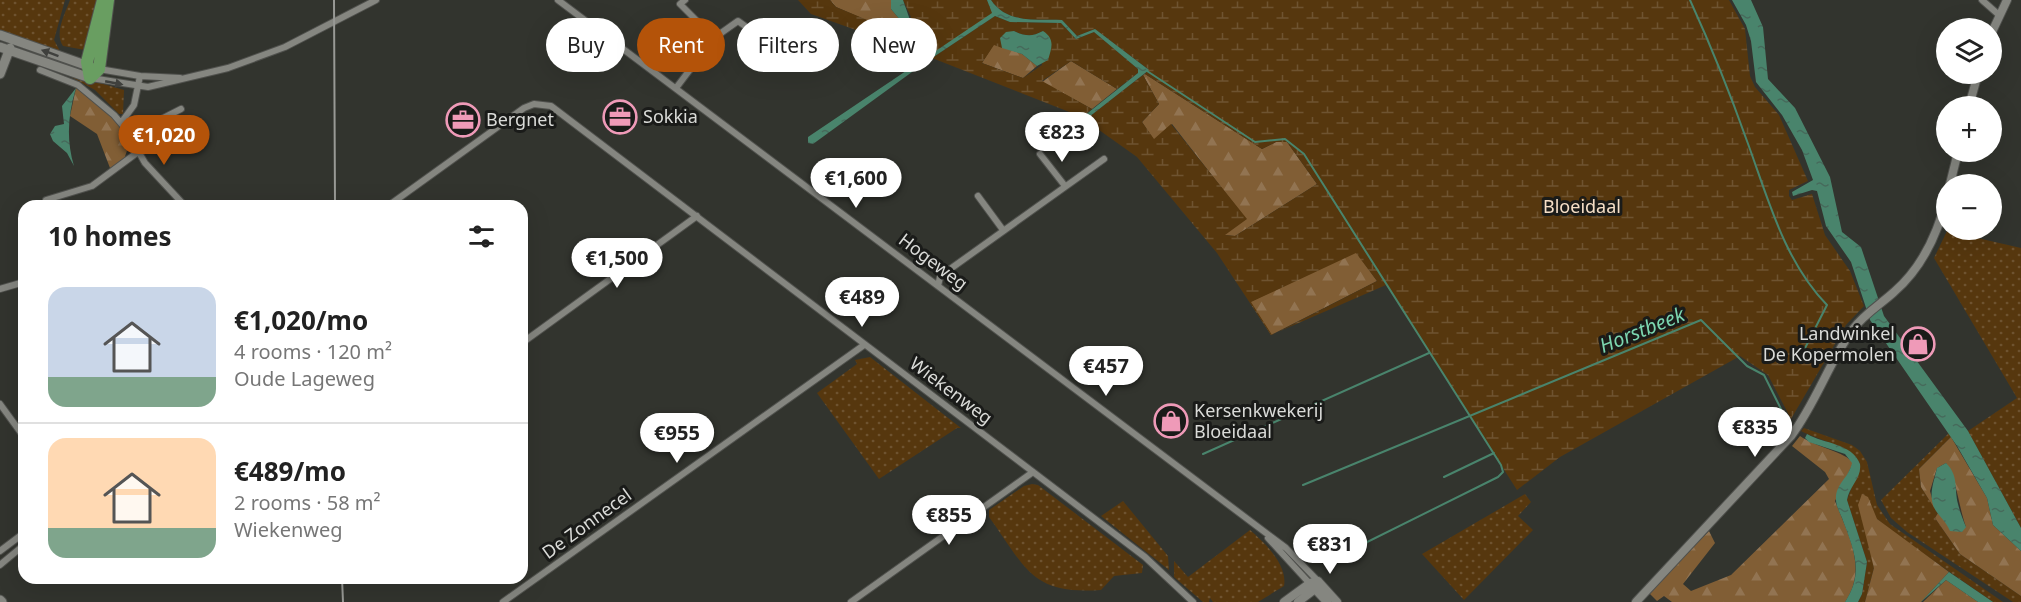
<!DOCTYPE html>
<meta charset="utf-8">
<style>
:root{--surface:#fff;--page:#f2f2f2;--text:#222;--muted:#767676;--line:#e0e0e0;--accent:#b45309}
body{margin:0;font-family:"Noto Sans",sans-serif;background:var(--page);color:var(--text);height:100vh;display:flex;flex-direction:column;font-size:22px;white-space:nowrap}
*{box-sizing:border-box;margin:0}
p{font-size:20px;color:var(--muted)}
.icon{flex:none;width:33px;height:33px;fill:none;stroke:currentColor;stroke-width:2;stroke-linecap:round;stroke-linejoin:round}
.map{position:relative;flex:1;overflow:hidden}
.drawer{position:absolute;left:18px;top:200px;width:510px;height:384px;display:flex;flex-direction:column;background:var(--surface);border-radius:18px;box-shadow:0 6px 24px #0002}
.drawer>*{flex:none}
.hud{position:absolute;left:546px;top:18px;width:570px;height:54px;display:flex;gap:12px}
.controls{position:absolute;left:1936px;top:18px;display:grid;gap:12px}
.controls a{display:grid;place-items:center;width:66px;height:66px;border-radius:50%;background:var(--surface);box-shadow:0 6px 24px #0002;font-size:30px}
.price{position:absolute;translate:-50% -51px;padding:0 14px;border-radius:21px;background:#fff;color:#222;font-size:20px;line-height:39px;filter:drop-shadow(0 2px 3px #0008)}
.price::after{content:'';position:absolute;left:50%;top:36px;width:18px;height:14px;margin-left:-9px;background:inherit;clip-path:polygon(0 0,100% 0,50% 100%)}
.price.selected{background:var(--accent);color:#fff}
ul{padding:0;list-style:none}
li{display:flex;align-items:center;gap:18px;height:150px;padding:0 30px}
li+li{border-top:2px solid var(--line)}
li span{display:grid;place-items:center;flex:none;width:168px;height:120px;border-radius:18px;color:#555}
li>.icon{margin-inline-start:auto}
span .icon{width:72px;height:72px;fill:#fffc;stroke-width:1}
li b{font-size:26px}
h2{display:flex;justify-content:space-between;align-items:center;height:72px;padding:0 30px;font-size:26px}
.tag{padding:0 21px;border-radius:27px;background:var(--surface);box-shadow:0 6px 24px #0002;font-size:21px;line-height:54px}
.tag.selected{background:var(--accent);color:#fff}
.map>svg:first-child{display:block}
.grass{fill:url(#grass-dots)}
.forest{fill:url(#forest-firs)}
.wetland{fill:url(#wetland-marsh);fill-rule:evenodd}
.water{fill:url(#water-ripples)}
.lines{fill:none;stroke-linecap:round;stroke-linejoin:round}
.stream{stroke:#49846c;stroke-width:2}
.minor-casing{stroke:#50514d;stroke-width:8}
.tertiary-casing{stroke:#50514d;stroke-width:10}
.secondary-casing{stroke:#50514d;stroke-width:11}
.motorway-casing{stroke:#50514d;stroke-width:14}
.minor{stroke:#858680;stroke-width:6}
.tertiary{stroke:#858680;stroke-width:8}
.secondary{stroke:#858680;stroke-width:9}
.motorway{stroke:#699e61;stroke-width:12}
.rail{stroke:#989995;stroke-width:2}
.oneway{fill:#3f403d}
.labels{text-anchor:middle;stroke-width:6;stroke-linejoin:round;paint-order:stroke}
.poi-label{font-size:18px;fill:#dadbd8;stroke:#1a1b19;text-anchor:start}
.park-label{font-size:18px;fill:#f6dfc7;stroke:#1a1b19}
.street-label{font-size:18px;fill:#dadbd8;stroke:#1a1b19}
.water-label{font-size:20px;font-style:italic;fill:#7cd6b0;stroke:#1a1b19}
</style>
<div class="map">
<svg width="2021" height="602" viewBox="0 0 2021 602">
<defs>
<pattern id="grass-dots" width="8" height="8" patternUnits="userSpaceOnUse" patternTransform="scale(1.5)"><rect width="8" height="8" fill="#56370e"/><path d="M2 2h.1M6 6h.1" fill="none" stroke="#6e5330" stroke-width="1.8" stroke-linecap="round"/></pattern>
<pattern id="forest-firs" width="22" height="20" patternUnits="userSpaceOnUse" patternTransform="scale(1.5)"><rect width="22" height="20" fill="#815e35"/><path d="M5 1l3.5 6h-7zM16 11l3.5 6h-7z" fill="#927452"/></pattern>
<pattern id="wetland-marsh" width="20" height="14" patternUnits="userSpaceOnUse" patternTransform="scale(1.5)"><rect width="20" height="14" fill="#56370e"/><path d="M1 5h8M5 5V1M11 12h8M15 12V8" fill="none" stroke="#6e5330"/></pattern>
<pattern id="water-ripples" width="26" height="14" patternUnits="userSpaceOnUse" patternTransform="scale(1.5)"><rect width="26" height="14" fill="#49846c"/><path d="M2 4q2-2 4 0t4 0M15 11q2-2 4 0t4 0" fill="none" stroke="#466a5b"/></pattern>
</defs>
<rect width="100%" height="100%" fill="#32342e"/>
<path class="grass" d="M0 0H65L54 40 60 51 67 55 0 32Z
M70 0H99L85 50 63 46C54 33 65 14 70 0Z
M62 72 124 90 123 114H119L95 90Z
M1947 231 2021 248V528L1968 431 2017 398 1934 258Z
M870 357 961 428H957L879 479 817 393 857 364 855 360Z
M1804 428 1852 445 1860 451 1867 462 1877 505 1890 524 2003 602H1993L1895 534 1877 519 1870 543 1874 568 1865 602H1858L1862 594 1867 562 1847 500 1860 464C1854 447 1818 440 1801 431Z
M1949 433 1951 437 1919 469 1921 487 1938 513 1935 518 1960 554 2021 596V602H2013L1907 532 1891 518 1881 500Z
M1032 484 1038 485 1143 565 1142 573 1114 576 1101 590C1031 595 1026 568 989 517V510L1024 486Z
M1525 494 1531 502 1518 516 1533 530 1464 600 1422 554Z
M1123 501 1168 556 1169 570 1101 516Z
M1250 530C1264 542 1288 565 1284 586L1258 602H1213L1210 598 1209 602H1203L1174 577V561L1188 577Z"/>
<path class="forest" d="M830 0H891V9L901 21 910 20 901 35 836 7Z
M994 44 1022 54 1037 66 1023 78 982 63Z
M1071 61 1117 89 1092 109 1042 82Z
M1145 74 1262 149 1276 142H1287L1317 184 1235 236 1224 235 1246 219 1172 124 1154 140 1142 122 1159 104 1143 75Z
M76 88C92 96 126 126 128 145 128 149 125 156 124 160L110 168 97 134 70 116Z
M1356 252 1377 281 1271 335 1250 302Z
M1800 436C1815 447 1846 452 1853 463L1835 501C1848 535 1868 568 1845 602H1672L1664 596 1657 601 1649 593 1709 531 1715 543 1683 584 1691 591 1731 575 1829 479 1825 472 1792 446Z
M1951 437 1987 498 1993 525 2021 551V596L1960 554 1935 518 1938 513 1945 520 1966 527C1958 504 1958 484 1946 463L1937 468 1930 491 1935 509 1921 487 1919 469Z
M1862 494 1868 497 1877 519 1949 572 1921 602H1865L1874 568 1858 505Z
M1946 580 1978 602H1923Z"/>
<path class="wetland" d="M798 0H830L836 7 901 34 911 17 903 0H987L993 13 929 56 811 14Z
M991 0H1729L1745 29 1750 76 1755 87 1779 115 1808 181 1789 190V196L1792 200 1812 194 1825 235 1850 271 1864 306 1846 325 1791 419 1768 375 1740 356 1560 457 1517 490 1386 285 1271 335 1217 253 1137 157 1085 120 1143 75 1159 104 1142 122 1154 139 1171 124 1247 219 1225 235 1235 236 1317 184 1287 142H1276L1262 149 1145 74 1148 69 1095 29 1077 36 1062 20C1036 19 1007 24 991 0ZM1356 253 1377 281 1272 335 1251 302Z
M995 16 1010 22 1061 23 1076 39 1094 32 1138 69V73L1117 89 1071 61 1042 81 1092 109 1082 117 932 58ZM1014 31C1025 36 1032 37 1043 31L1042 65 1023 78 982 63 994 45 1002 48Z"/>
<path class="water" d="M891 0H903L910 20 901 21 891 9Z
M987 0H991C1007 24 1036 19 1062 20L1077 36 1095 29 1149 70 1080 124 1079 120 1138 73V69L1094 32 1076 39 1061 23 1010 22 995 16 923 64 813 144 808 143V137L992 13Z
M1732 0H1751L1763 27 1768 79 1795 108 1830 177 1842 232 1861 247 1884 316 1968 431 2021 528V551L1993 525 1987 498 1957 446 1870 320 1851 262 1826 226 1817 191 1812 190 1793 196 1792 192 1813 180 1802 150 1782 115 1756 82 1751 41 1746 25Z
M1014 31C1025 36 1032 37 1043 31 1055 39 1052 47 1048 60L1037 66 1022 54 1002 48 1000 38 1006 32Z
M76 88C68 114 66 140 74 166L67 153 53 141 50 134 55 126 64 124 62 106Z
M1807 434C1824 444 1852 443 1860 464 1862 478 1849 486 1847 500L1867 562 1862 594 1858 602H1845C1865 572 1853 548 1842 518 1840 513 1836 506 1836 500 1835 484 1849 478 1852 463L1845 454 1809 442 1805 438Z
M1946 463C1959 476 1954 488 1958 504 1960 512 1963 520 1966 527L1962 532 1950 531C1946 522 1941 518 1936 511 1927 497 1934 482 1937 468Z
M1949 572 1993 602H1978L1946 580 1921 602Z"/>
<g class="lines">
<path class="stream" d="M1690 0C1711 46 1730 93 1747 141 1768 198 1784 261 1827 305L1800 358
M1147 71 1255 142 1285 139 1304 154 1501 465 1503 472 1498 477 1329 561
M1203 454 1429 353
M1444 477 1494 453
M1303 485 1701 320 1747 366 1764 375 1786 419"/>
<g class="minor-casing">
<path id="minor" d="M558 0 1286 548 1318 581
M685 0 680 4 714 38
M1982 0 1999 15
M99 69 140 76 180 78
M40 70 78 85 114 115 125 128 145 163 185 206
M91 78 148 87 228 68 285 47 376 0
M676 88 714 38 738 21 801 66
M121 123 134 105 140 76
M130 135 181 109
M1040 154 1065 186
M978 196 1003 230
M47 206 46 200 92 186 138 152
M388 206 524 108 534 104 551 106 1145 557 1193 602
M938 286 940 277 946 272 1104 159
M0 289 24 282
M522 343 697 216
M0 404 24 437
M1268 538 1312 586
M0 551 24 533
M0 565 24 545
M503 602 864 345
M851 602 1033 472"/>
</g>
<g class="tertiary-casing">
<path id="tertiary" d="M1992 32 2007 0
M1969 106 1978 74
M1950 184 1958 152
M1315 589 1327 602
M1284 602 1310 583 1318 581 1337 602
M1298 602 1315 589 1318 581
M1636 602 1791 436C1816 403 1829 362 1853 329 1864 314 1881 304 1894 292 1923 267 1938 233 1947 197"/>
</g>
<g class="secondary-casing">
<path id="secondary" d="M0 35 91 67
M0 47 90 78
M0 74 10 48
M0 600 2 602"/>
</g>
<g class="motorway-casing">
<path id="motorway" d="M103 0 87 62 90 78 99 69 108 0"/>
</g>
<use href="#minor" class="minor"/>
<use href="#tertiary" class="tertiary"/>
<use href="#secondary" class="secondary"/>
<use href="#motorway" class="motorway"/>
<path class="rail" d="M334 0 335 206
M342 578 343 602"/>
</g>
<defs><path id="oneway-solid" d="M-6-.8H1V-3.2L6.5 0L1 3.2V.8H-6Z" transform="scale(1.5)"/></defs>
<g class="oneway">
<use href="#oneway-solid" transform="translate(50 53) rotate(-160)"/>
<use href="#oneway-solid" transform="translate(114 83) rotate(11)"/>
</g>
<defs>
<g id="office-ring" transform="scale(1.725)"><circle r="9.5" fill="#1a1b19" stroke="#ef9ab8" stroke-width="1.5"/><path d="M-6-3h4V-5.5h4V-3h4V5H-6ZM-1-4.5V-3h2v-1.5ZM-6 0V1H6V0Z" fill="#ef9ab8"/></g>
<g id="shop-ring" transform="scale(1.725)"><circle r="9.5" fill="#1a1b19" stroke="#ef9ab8" stroke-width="1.5"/><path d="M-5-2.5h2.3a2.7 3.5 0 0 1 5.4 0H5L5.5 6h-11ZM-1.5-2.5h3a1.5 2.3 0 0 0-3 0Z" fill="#ef9ab8"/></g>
</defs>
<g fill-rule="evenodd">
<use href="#office-ring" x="620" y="117"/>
<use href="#office-ring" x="463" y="120"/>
<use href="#shop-ring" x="1918" y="344"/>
<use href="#shop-ring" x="1171" y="421"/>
</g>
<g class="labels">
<g class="poi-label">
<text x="643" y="123">Sokkia</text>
<text x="486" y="126">Bergnet</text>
<text x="1895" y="340" text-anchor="end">Landwinkel<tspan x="1895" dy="21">De Kopermolen</tspan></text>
<text x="1194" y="417">Kersenkwekerij<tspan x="1194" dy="21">Bloeidaal</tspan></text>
</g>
<g class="park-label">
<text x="1582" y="213">Bloeidaal</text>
</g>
<g class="street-label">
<text transform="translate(933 262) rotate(37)" y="6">Hogeweg</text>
<text transform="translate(951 391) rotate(37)" y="6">Wiekenweg</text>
<text transform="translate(587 524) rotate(-36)" y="6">De Zonnecel</text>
</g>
<g class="water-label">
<text transform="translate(1642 330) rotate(-22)" y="7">Horstbeek</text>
</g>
</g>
</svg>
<div class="controls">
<a><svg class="icon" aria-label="layers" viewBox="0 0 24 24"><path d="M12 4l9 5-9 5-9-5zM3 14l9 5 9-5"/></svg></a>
<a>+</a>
<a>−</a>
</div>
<b class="price" style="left:1062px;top:163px">€823</b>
<b class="price selected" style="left:164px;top:166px">€1,020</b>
<b class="price" style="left:856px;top:209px">€1,600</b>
<b class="price" style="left:617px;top:289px">€1,500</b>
<b class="price" style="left:862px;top:328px">€489</b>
<b class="price" style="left:1106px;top:397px">€457</b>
<b class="price" style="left:1755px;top:458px">€835</b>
<b class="price" style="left:677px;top:464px">€955</b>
<b class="price" style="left:949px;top:546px">€855</b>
<b class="price" style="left:1330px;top:575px">€831</b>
<div class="hud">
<a class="tag">Buy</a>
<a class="tag selected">Rent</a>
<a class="tag">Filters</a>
<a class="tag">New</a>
</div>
<section class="drawer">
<h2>10 homes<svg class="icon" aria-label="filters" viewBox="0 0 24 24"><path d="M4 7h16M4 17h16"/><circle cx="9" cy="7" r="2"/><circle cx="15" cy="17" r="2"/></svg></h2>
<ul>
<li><span style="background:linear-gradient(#c9d6e8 75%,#7fa58c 0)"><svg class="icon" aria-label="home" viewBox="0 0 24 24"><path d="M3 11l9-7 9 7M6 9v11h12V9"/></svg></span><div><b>€1,020/mo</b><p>4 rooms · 120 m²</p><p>Oude Lageweg</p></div></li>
<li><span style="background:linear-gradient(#ffd9b3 75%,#7fa58c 0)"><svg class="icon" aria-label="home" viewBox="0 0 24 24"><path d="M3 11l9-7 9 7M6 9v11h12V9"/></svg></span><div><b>€489/mo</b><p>2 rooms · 58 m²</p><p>Wiekenweg</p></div></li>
</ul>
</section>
</div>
